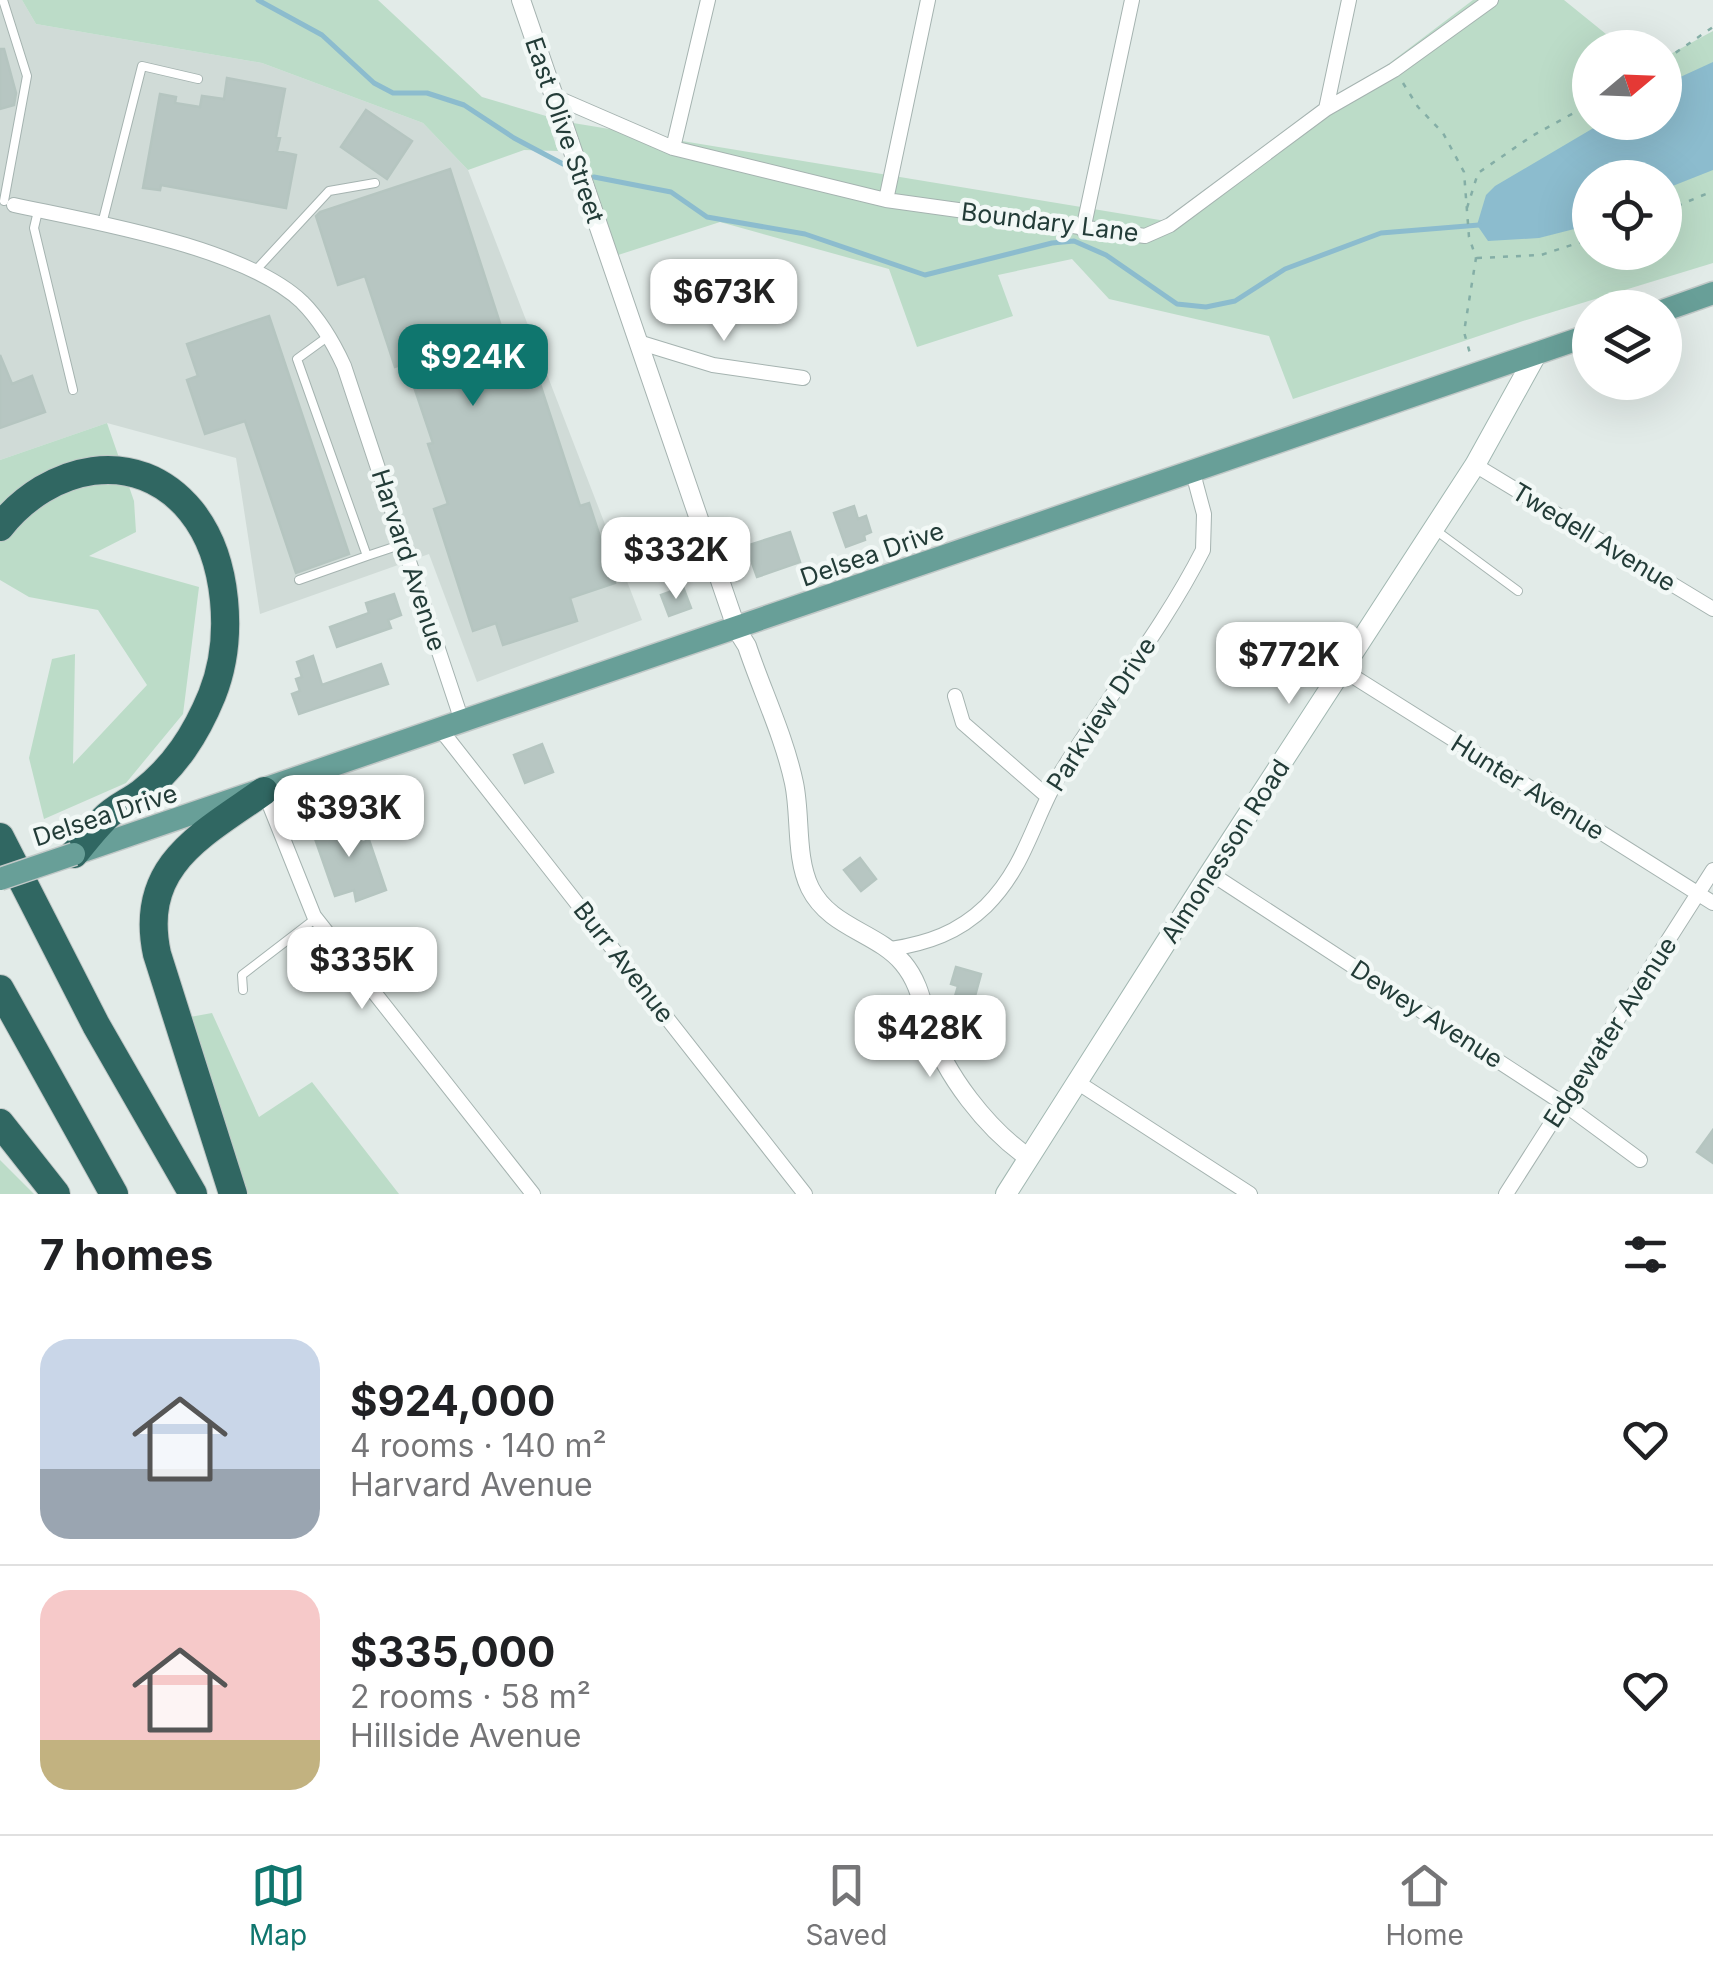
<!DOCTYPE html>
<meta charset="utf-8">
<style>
:root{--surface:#fff;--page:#f6f6f6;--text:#202124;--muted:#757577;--line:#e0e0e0;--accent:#0f766e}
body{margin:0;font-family:Inter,sans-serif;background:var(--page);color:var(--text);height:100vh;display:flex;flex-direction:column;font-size:38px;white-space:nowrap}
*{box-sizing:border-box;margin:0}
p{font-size:32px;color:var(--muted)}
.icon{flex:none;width:55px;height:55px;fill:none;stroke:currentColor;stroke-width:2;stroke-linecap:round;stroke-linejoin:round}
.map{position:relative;height:1194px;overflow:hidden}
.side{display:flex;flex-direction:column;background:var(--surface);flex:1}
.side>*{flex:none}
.needle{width:65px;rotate:71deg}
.fabs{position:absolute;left:1572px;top:30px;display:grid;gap:20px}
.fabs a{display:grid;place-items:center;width:110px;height:110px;border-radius:50%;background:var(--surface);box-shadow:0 10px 40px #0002;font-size:50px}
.price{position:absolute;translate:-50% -85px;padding:0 22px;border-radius:20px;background:#fff;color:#222;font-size:32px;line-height:65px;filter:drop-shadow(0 2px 5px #0008)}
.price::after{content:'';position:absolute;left:50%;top:60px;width:30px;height:22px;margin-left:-15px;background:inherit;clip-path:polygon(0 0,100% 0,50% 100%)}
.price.active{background:var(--accent);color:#fff}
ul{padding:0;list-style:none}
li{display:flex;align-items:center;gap:30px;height:250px;padding:0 40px}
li+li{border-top:2px solid var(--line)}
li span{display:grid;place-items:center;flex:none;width:280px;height:200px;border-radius:30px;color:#555}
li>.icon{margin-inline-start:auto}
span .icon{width:120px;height:120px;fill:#fffc;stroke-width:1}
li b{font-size:42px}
h2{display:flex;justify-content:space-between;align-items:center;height:120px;padding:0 40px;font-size:42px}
.menu{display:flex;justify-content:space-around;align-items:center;height:140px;border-top:2px solid var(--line);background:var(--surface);font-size:28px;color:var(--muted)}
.menu a{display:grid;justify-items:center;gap:5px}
.menu .active{color:var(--accent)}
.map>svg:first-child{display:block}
.built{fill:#d0dbd7}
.green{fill:#bcdcc8;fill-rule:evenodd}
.water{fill:#8cbcce}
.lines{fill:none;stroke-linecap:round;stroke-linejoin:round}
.stream{stroke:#8cbcce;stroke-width:5}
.building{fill:#b7c6c2;stroke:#b5c5c0;stroke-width:2.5}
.service-casing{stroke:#a5b3b0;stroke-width:10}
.minor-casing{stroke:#a5b3b0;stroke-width:16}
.tertiary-casing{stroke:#a5b3b0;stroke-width:20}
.secondary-casing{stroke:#a1b7b1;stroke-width:22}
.primary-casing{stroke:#c1c8c7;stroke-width:25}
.motorway-casing{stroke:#c1c8c7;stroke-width:30}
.path{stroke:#84aea6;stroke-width:2.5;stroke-dasharray:5 8;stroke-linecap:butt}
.service{stroke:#fff;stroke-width:8}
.minor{stroke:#fff;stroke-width:14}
.tertiary{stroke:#fff;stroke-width:18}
.secondary{stroke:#fff;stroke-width:20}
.primary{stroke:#689f98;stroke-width:22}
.motorway{stroke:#306762;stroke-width:28}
.primary-bridge-casing{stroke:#c1c8c7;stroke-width:25;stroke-linecap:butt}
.primary-bridge{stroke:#689f98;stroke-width:22}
.labels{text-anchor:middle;stroke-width:9;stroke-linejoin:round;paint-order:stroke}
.street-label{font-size:25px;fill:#233c38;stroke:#f2f8f6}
</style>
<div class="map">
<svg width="1713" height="1194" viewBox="0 0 1713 1194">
<rect width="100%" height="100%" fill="#e2ebe8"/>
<path class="built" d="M0 0H22L36 24 262 63 423 123 468 170 642 620 477 682 429 554 260 614 236 458 107 423 0 460Z"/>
<path class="green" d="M22 0H378L482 97 546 116 558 151 524 150 468 170 423 123 262 63 36 24Z
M1473 0H1564L1622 47 1590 48V122H1665V57L1713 31V263L1523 321 1293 399 1269 336 1109 299 1072 259 998 275 1013 316 917 347 889 269 720 222 612 257 567 122 1178 223ZM1590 178H1665V252H1590Z
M107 423 134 501 136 532 89 556 199 587 183 714 126 783 44 819 29 758 52 659 75 654 73 764 147 685 98 610 29 597 0 580V460Z
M212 1013 259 1117 312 1082 399 1194H238L179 1019Z
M0 1160 34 1194H0Z"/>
<path class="water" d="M1713 62V170L1665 189V178H1590V225L1539 238 1488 241 1477 225 1486 195 1495 186 1602 123 1665 122V84Z"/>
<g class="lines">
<path class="stream" d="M258 0 322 35 374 83 393 93H427L464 105 514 138 563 164
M594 177 671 192 707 217 805 234 925 275 1052 243 1074 241 1106 255 1177 304 1206 307 1235 301 1285 269 1381 233 1479 225"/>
</g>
<path class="building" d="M0 49H4L16 93 14 105 0 109Z
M227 78 285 89 276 137 280 138 277 151 296 155 286 208 161 185 160 190 143 188 160 94 176 97 175 103 200 107 202 96 224 99Z
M366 110 412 141 387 179 341 147Z
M450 169 508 348 526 341 580 506 589 503 615 583 570 598 577 621 503 645 496 623 473 631 434 509 448 504 428 444 433 443 406 363 395 367 365 276 338 285 316 216 320 212Z
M269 316 349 554 296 573 245 421 205 434 187 380 198 376 187 344Z
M0 355 12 384 32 376 45 412 0 428Z
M854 506 858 519 866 516 871 532 864 535 865 540 846 547 834 513Z
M790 532 800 562 757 577 746 546Z
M683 587 691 608 669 616 661 595Z
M394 594 401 615 388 620 391 628 337 647 330 627 369 613 366 603Z
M313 656 322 685 381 664 388 684 299 714 292 694 300 691 296 679 302 677 297 662Z
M542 744 553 772 525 783 514 755Z
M352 816 362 843 369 840 386 890 356 901 354 890 335 896 312 830Z
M860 858 876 879 861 891 844 870Z
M956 967 981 974 969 1018 950 1013 958 986 951 984Z
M1713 1130V1163L1697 1152Z"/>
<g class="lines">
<g class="service-casing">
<path id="service" d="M3 0 27 76 4 201
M38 211 34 228 73 390
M102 224 142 66 198 79
M255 271 329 191 375 183
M330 335 297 359 367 556 403 544
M1434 529 1518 591
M299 580 367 556
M243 990 242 975 315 919"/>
</g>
<g class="minor-casing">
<path id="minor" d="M553 96 673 148 886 200 1145 236 1170 225 1326 109 1394 70 1491 0
M1326 109 1349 0
M673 148 708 0
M886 200 928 0
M14 205C93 222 244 247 302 302 321 321 333 342 344 366L462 721
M1083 230 1132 0
M638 342 713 365 803 378
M1475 465 1713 609
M1343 670 1713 903
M955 696 963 723 1048 797
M441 730 805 1194
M264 791 314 916 533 1194
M1210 873 1564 1104 1640 1160
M891 949C928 943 958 933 986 906 1026 866 1033 820 1060 774 1106 699 1163 629 1203 550L1204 514 1193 473
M1077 1082 1250 1194
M1506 1194 1713 870"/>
</g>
<g class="tertiary-casing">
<path id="tertiary" d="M521 0 737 630 747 646C762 691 784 736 794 783 801 816 795 857 810 888 830 928 877 932 903 963 919 982 922 1003 929 1026 945 1075 987 1129 1029 1158"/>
</g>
<g class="secondary-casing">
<path id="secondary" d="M1006 1194 1210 873 1475 465 1537 353"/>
</g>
<g class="primary-casing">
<path id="primary" d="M1665 310 1713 293
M74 854 1590 335"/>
</g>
<g class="motorway-casing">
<path id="motorway" d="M0 527C48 466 136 444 191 511 229 558 234 640 212 695 196 734 175 767 141 793 129 802 114 808 104 819 93 830 84 842 74 854
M0 837 96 1025 193 1194
M0 989 114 1194
M0 1123 56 1194
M233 1194 157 954C138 865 202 835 264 791"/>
</g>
<path class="path" d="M1665 60 1713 27
M1403 83 1418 107 1443 133 1464 172 1469 237 1476 258 1464 332 1471 357
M1467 208 1478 173 1532 136 1590 104
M1665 211 1713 191
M1477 258 1541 255 1590 239"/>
<use href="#service" class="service"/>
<use href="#minor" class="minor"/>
<use href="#tertiary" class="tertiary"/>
<use href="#secondary" class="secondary"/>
<use href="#primary" class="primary"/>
<use href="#motorway" class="motorway"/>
<g class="primary-bridge-casing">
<path id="primary-bridge" d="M0 879 74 854"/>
</g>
<use href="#primary-bridge" class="primary-bridge"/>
</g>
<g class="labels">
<g class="street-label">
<text transform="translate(565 130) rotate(71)" y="9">East Olive Street</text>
<text transform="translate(1050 222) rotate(7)" y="9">Boundary Lane</text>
<text transform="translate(1594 537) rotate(31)" y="9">Twedell Avenue</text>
<text transform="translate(872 554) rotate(-19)" y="9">Delsea Drive</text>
<text transform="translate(409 560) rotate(72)" y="9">Harvard Avenue</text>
<text transform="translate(1101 714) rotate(-57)" y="9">Parkview Drive</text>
<text transform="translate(1528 787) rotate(32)" y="9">Hunter Avenue</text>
<text transform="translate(105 815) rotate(-18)" y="9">Delsea Drive</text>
<text transform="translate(1225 851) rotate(-57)" y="9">Almonesson Road</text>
<text transform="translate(624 962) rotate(52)" y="9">Burr Avenue</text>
<text transform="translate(1427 1014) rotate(33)" y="9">Dewey Avenue</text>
<text transform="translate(1610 1032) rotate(-57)" y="9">Edgewater Avenue</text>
</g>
</g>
</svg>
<div class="fabs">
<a><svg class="needle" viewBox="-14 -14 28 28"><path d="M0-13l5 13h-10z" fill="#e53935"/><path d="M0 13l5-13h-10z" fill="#757577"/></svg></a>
<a><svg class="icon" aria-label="locate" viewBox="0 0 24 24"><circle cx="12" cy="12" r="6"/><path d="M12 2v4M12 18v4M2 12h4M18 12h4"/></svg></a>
<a><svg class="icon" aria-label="layers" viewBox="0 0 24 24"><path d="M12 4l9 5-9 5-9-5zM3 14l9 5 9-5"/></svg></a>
</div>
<b class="price" style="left:724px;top:344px">$673K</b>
<b class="price active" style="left:473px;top:409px">$924K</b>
<b class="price" style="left:676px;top:602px">$332K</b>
<b class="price" style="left:1289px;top:707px">$772K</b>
<b class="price" style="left:349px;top:860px">$393K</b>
<b class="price" style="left:362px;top:1012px">$335K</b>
<b class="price" style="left:930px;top:1080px">$428K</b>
</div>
<section class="side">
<h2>7 homes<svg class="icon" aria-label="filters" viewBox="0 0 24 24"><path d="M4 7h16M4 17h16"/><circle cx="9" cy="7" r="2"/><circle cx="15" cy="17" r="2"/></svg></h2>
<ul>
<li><span style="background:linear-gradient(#c9d6e8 65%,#9aa5b1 0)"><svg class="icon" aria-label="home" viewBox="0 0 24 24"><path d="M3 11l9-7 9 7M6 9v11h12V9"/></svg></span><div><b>$924,000</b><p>4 rooms · 140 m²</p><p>Harvard Avenue</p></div><svg class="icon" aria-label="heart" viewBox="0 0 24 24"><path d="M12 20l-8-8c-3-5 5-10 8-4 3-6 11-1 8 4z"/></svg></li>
<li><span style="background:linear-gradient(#f6c9c9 75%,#c2b280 0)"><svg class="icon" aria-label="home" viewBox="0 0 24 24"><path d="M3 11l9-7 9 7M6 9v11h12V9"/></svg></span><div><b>$335,000</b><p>2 rooms · 58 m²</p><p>Hillside Avenue</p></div><svg class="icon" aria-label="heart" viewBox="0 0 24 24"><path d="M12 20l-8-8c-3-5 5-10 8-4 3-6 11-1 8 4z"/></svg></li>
</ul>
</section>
<nav class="menu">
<a class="active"><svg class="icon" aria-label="map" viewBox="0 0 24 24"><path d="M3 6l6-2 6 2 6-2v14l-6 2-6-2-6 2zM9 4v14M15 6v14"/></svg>Map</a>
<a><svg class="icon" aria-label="saved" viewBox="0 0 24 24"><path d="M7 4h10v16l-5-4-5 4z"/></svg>Saved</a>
<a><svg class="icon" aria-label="home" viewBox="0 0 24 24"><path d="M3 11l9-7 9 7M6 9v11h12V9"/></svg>Home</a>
</nav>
